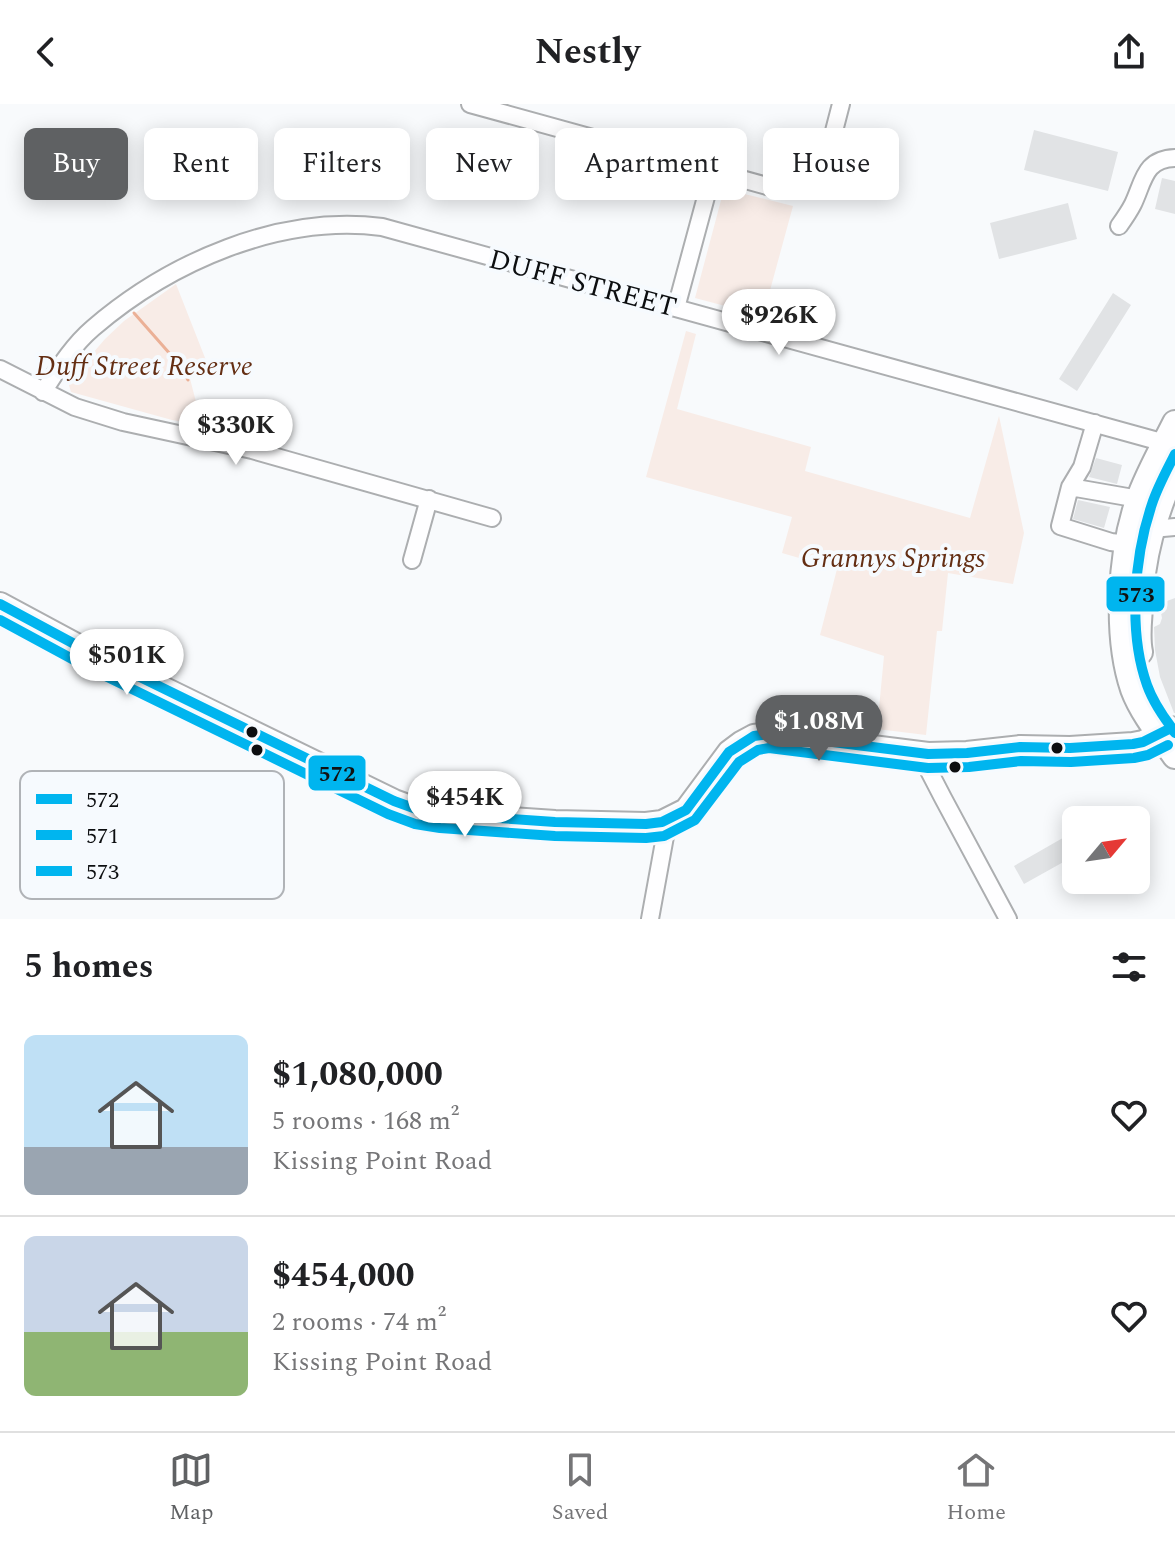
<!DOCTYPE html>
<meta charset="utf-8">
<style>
:root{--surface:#fff;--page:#f2f2f2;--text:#202124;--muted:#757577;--line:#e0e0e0;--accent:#5f6163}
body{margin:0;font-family:Spectral,serif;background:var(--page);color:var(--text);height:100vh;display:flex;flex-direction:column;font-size:30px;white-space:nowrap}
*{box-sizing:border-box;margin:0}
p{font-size:26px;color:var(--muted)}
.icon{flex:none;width:44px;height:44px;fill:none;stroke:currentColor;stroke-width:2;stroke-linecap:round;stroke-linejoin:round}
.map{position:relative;height:815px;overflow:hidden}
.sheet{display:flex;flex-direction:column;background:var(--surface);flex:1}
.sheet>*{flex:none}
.hud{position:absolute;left:24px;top:24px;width:1128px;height:72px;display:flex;gap:16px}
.needle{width:52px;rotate:61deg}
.buttons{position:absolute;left:1062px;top:702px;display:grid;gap:16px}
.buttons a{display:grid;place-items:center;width:88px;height:88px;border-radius:12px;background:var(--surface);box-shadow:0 4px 20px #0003;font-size:40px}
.price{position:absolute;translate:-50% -68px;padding:0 18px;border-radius:28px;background:#fff;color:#222;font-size:26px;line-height:52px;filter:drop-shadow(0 2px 4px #0008)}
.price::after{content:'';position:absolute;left:50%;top:48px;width:24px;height:18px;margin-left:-12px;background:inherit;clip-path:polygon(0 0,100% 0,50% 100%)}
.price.active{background:var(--accent);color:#fff}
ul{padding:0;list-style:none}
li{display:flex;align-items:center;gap:24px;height:200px;padding:0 24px}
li+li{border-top:2px solid var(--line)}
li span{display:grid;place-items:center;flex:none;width:224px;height:160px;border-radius:12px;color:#555}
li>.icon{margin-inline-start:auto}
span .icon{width:96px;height:96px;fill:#fffc;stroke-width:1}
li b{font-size:34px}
h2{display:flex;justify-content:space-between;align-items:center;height:96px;padding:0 24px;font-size:34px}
.chip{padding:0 28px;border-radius:12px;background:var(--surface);box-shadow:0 4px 20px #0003;font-size:28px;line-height:72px}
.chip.active{background:var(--accent);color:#fff}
header{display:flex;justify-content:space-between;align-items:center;height:104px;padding:0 24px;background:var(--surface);font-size:36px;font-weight:700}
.menu{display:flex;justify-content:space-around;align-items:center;height:112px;border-top:2px solid var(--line);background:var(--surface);font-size:22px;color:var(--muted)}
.menu a{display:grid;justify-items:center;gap:4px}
.menu .active{color:var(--accent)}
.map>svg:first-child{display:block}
.green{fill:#f8ece7}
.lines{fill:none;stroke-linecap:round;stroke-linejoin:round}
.stream{stroke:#ebb096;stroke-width:3}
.building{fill:#e1e3e5}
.minor-casing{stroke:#acaeb0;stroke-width:20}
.major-casing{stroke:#acaeb0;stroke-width:26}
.highway-casing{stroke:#acaeb0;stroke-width:28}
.minor{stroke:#fefeff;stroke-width:16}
.major{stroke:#fefeff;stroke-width:22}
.highway{stroke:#fefeff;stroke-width:24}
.bus-1-casing{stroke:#f6fafe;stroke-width:16}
.bus-2-casing{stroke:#f6fafe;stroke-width:16}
.bus-3-casing{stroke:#f6fafe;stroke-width:16}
.bus-1{stroke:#00b5ef;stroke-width:10}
.bus-2{stroke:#00b5ef;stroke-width:10}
.bus-3{stroke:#00b5ef;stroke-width:10}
.bus-dot{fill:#0c0e10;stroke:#f6fafe;stroke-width:3}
.labels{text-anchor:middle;stroke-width:8;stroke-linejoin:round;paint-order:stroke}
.street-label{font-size:28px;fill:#0c0e10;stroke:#f6fafe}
.park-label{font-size:28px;font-style:italic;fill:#642e13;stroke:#f6fafe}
.key{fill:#f6fafe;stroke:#b0b3b7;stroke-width:2}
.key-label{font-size:22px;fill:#0c0e10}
.line-badge{stroke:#f6fafe;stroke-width:3}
.pale-badge-label{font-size:22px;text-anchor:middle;font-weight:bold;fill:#111}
</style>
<header><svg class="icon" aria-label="back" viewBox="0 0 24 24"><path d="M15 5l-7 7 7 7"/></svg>Nestly<svg class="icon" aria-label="share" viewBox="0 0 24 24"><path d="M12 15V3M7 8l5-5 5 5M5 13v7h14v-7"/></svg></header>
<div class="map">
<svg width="1175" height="815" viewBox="0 0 1175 815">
<rect width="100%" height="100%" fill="#f8fafc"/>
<path class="green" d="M724 85 793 102 763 212 695 194Z
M176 180 209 264 188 267 202 321 172 316 71 288 68 278 105 235 124 217Z
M686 227 696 230 677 305 811 343 805 367 970 414 999 312 1024 429 1013 480 948 469 942 527H937L926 631 877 625 884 552 820 531 837 465 782 449 792 413 646 373Z"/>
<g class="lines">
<path class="stream" d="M134 209 178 259 188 276"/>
</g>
<path class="building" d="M1034 26 1118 48 1108 87 1024 66Z
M1162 74 1175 77V110L1155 105Z
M1068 99 1077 135 999 155 990 119Z
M1113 189 1131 201 1077 287 1059 275Z
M1096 354 1122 361 1117 380 1089 373Z
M1078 396 1110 403 1104 424 1073 415Z
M1175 494V609H1174L1160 573 1155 546 1154 523 1160 520 1162 514 1159 500Z
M1068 731 1076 746V751L1024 780 1014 762Z"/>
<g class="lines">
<g class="minor-casing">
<path id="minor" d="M470 0 774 84C799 86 814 82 826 58L841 0
M1119 122C1124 115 1129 108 1133 100 1144 77 1144 55 1175 54
M676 204 713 67
M0 265 75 303 123 318 252 346 492 414
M43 288C58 265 72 242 93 224 170 158 279 110 382 123L1165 339
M1095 319 1082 363 1070 383 1060 422 1111 438 1127 440
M1070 383 1139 395
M1145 423 1152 425 1175 423
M412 456 429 395
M928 650 929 667 943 694 1008 815
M650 815 668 716"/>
</g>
<g class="major-casing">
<path id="major" d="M0 500 93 550 394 697 419 706 441 710 555 718 646 720 662 718 686 706 729 648 741 639 754 632 769 630 928 650 967 649 1020 643 1070 644 1133 640 1143 638 1171 624"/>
</g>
<g class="highway-casing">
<path id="highway" d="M1175 319C1162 345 1147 371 1138 397 1120 449 1115 532 1133 585 1142 609 1160 631 1175 652
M1140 548C1137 534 1139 518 1140 504 1142 451 1154 412 1175 364"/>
</g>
<use href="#minor" class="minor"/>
<use href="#major" class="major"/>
<use href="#highway" class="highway"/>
<g class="bus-1-casing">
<path id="bus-1" d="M0 500 93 550 394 697 419 706 441 710 555 718 646 720 662 718 686 706 729 648 754 632 769 630 928 650 967 649 1020 643 1070 644 1133 640 1143 638 1171 624 1175 629"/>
</g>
<g class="bus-2-casing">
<path id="bus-2" d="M0 516 87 563 388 710 415 720 440 724 555 732 646 734 664 732 695 716 739 658 758 646 769 644 928 664 969 663 1021 657 1071 658 1134 654 1148 651 1168 641"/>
</g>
<g class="bus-3-casing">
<path id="bus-3" d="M1175 350C1167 366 1158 382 1152 400 1134 453 1128 528 1147 581 1153 598 1164 614 1175 628"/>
</g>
<use href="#bus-1" class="bus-1"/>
<use href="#bus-2" class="bus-2"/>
<use href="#bus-3" class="bus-3"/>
</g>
<g class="bus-dot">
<circle cx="252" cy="628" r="7"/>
<circle cx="1057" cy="644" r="7"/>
<circle cx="257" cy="646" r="7"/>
<circle cx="955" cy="663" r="7"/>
</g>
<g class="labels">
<g class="street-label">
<text transform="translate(583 178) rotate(15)" y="10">DUFF STREET</text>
</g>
<g class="park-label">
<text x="144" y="271">Duff Street Reserve</text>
<text x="893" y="463">Grannys Springs</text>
</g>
</g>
<rect x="20" y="667" width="264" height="128" rx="12" class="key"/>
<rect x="36" y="690" width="36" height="10" fill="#00b5ef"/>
<rect x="36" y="726" width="36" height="10" fill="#00b5ef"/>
<rect x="36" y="762" width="36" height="10" fill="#00b5ef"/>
<g class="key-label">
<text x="86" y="703">572</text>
<text x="86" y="739">571</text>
<text x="86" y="775">573</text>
</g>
<g class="line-badge">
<rect x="1105" y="471" width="61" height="38" rx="8" fill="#00b5ef"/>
<rect x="307" y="650" width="60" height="38" rx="8" fill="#00b5ef"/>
</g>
<g class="pale-badge-label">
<text x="1136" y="498">573</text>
<text x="337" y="677">572</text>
</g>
</svg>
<div class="buttons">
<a><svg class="needle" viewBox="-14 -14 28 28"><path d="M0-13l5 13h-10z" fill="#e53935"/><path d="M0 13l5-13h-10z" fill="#757577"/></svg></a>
</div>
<b class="price" style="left:779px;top:253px">$926K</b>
<b class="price" style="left:236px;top:363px">$330K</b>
<b class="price" style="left:127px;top:593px">$501K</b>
<b class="price active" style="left:819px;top:659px">$1.08M</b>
<b class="price" style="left:465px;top:735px">$454K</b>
<div class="hud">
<a class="chip active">Buy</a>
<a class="chip">Rent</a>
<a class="chip">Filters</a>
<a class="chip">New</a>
<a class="chip">Apartment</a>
<a class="chip">House</a>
</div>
</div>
<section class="sheet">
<h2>5 homes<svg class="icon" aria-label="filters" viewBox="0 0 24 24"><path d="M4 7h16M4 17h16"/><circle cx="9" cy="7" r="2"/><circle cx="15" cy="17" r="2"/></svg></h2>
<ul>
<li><span style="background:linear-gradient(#bfe0f5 70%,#9aa5b1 0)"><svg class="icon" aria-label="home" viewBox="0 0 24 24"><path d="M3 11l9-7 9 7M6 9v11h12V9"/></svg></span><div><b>$1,080,000</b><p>5 rooms · 168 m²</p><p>Kissing Point Road</p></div><svg class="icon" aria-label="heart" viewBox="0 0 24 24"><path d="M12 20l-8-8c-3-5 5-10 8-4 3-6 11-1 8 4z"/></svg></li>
<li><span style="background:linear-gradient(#c9d6e8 60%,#8fb573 0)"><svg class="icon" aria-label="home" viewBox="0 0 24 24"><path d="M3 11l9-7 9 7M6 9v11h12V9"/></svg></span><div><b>$454,000</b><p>2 rooms · 74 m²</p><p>Kissing Point Road</p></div><svg class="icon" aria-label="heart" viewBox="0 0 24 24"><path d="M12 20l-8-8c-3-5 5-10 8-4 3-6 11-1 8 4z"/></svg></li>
</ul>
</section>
<nav class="menu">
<a class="active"><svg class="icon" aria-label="map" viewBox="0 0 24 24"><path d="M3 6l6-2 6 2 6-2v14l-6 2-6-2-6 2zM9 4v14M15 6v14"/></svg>Map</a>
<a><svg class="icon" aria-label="saved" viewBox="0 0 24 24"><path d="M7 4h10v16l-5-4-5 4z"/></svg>Saved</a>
<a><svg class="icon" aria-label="home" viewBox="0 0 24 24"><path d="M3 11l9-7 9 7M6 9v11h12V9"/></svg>Home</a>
</nav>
